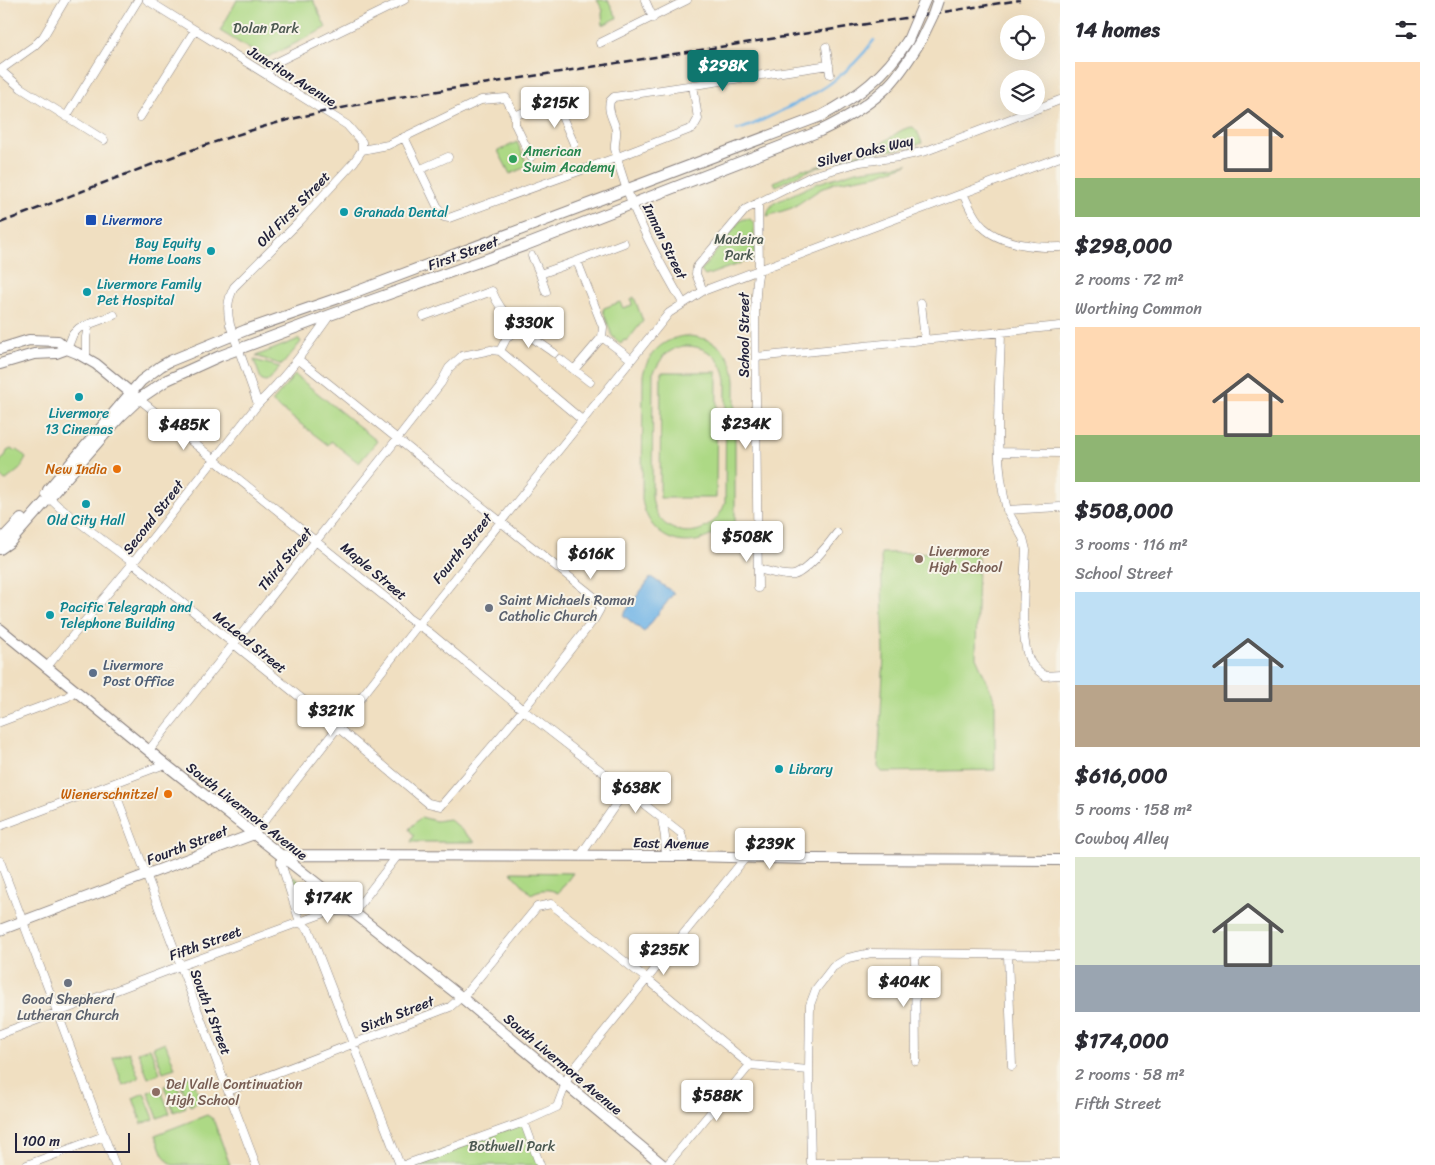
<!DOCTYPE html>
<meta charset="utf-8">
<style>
:root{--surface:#fff;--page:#f2f2f3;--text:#2b2b33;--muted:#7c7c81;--accent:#0f766e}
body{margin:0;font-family:Sriracha,sans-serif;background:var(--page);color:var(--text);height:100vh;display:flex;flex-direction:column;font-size:19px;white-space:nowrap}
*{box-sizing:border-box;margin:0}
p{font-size:16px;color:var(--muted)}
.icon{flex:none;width:28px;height:28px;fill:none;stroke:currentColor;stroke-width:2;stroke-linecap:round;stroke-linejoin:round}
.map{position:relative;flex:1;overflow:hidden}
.details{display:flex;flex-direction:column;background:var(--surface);width:375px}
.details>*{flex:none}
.buttons{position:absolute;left:1000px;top:15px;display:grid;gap:10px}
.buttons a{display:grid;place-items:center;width:45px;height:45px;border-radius:50%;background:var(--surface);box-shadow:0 5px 20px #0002;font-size:25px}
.scale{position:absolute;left:15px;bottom:12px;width:115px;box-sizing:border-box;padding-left:5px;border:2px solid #22223b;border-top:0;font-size:14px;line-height:18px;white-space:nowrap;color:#22223b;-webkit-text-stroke:4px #f7f3e8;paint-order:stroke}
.price{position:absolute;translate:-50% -42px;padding:0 11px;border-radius:5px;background:#fff;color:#222;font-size:16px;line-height:32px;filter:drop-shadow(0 1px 2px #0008)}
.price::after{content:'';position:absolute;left:50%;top:30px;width:15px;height:11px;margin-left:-8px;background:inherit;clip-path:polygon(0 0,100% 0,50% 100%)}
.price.selected{background:var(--accent);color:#fff}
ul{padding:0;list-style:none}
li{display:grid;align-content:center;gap:10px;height:265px;padding:0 15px}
li span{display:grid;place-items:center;height:155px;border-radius:0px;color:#555}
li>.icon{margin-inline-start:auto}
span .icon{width:90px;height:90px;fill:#fffc;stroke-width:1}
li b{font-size:21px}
h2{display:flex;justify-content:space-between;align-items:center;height:60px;padding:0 15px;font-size:21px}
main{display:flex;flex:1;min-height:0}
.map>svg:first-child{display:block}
.green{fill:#add985;stroke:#687e60;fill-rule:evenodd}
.water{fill:#72b5e7;stroke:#4a6c91}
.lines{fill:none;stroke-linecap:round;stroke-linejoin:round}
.stream{stroke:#72b5e7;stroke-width:2.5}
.minor-casing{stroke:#89807e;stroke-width:9}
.major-casing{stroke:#89807e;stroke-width:12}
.minor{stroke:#fff;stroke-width:8}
.major{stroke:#fff;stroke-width:10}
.rail{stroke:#22223b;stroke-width:2.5;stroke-dasharray:8 4;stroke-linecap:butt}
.major-bridge-casing{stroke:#89807e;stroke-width:12;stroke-linecap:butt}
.major-bridge{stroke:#fff;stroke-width:10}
.leisure-dot{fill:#2e9e5b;stroke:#f7f3e8;stroke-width:2}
.culture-dot{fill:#0f9aa8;stroke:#f7f3e8;stroke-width:2}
.transit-dot{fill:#1a4fb4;stroke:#f7f3e8;stroke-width:2}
.food-dot{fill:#e8710a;stroke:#f7f3e8;stroke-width:2}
.education-dot{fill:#8d6e63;stroke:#f7f3e8;stroke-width:2}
.worship-dot{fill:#6b7280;stroke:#f7f3e8;stroke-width:2}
.service-dot{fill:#5c6f8a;stroke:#f7f3e8;stroke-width:2}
.labels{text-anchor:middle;stroke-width:4;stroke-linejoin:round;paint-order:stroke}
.park-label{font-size:14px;fill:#4c5951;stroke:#f7f3e8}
.street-label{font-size:14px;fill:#22223b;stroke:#f7f3e8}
.leisure-label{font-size:14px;fill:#27864d;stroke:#f7f3e8;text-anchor:start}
.culture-label{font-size:14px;fill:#0d838f;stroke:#f7f3e8;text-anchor:start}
.transit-label{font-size:14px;fill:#164399;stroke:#f7f3e8;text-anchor:start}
.food-label{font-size:14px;fill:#c56008;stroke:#f7f3e8;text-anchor:end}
.education-label{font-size:14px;fill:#785e54;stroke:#f7f3e8;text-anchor:start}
.worship-label{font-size:14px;fill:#5b616d;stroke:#f7f3e8;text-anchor:start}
.service-label{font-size:14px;fill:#4e5e75;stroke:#f7f3e8;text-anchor:start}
</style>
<main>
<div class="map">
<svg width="1060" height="1165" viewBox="0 0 1060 1165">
<rect width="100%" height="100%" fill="#f7f3e8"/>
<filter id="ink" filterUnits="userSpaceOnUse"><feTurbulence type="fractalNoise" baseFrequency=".02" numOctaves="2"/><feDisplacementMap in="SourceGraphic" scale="10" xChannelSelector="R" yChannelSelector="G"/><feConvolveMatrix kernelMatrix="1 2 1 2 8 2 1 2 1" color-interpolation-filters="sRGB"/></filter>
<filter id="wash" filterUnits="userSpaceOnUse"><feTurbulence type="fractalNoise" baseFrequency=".0096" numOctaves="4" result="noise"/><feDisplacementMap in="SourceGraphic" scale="20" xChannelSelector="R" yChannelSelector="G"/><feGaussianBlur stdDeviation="1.12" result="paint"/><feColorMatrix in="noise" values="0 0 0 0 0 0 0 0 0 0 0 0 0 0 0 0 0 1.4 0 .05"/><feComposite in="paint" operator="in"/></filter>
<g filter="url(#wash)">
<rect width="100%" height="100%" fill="#f0dfc1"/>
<path class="green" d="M237 0H313L326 28 268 57 261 56 220 31Z
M597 0H608L617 18 603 25 602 14 603 10Z
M913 127 917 131 922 143C901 151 878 151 856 156 828 162 801 173 776 186L774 182 802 169H809C831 162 862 154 882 143 893 137 900 128 913 127Z
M517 142 528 166 510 174 498 151Z
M908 164 877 175 836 182 819 190 792 208 767 216 769 209 774 203 815 184 856 171Z
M744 219H750L754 223 755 258 705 276 701 271 740 221Z
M634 297 643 321 627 341 624 340 621 344 612 336 603 310 604 308 620 302 623 308 632 305 631 299Z
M684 336C713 336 733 351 735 381V531H725V525C694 555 650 544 642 500L643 375C648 353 662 340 684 336ZM683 346C706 345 723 358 726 381L725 503C711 545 654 540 652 495L653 373 664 355 676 348Z
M299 339 301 342 282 365 256 356Z
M254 360 280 367 269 380 265 381 261 379Z
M661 372H717L716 498H660Z
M295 375 377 441 359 463 331 441 328 445 272 402Z
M11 449 14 451 18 450 26 458 20 469 5 481 0 476V461L5 457 7 451Z
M974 552 978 557 976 657 995 700V770L882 772 878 767 884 655 881 553Z
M421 817 436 821 449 819 475 842H411L414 836 409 829Z
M511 872 573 873 558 893C549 888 540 889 531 894Z
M291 875 320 897 319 902 302 908 289 876Z
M165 1042 175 1068 163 1072 153 1047Z
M150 1048 160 1073 148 1078 138 1052Z
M129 1052 139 1078 123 1085 113 1058Z
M192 1076 201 1101 190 1106 179 1080Z
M176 1082 186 1107 174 1112 164 1086Z
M160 1088 170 1113 158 1118 148 1092Z
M144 1093 154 1119 142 1124 133 1098Z
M207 1115 213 1119 230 1165H172L163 1155 155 1135Z
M524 1122 540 1165H404Z"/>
<path class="water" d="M651 577 674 593 644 632 623 615Z"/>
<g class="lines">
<path class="stream" d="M737 130C752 126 765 119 779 112 818 93 848 76 874 40"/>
</g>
</g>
<g filter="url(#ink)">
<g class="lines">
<g class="minor-casing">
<path id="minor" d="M147 0 347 125 362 142V150
M645 0 653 18
M600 43 687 0
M826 47 830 74
M0 70 21 88 104 140
M0 70 34 46 43 37 65 0
M267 75 273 64 404 0
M557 105 574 144
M515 116 530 109 576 102
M66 117 138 0
M140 117 195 30
M404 137 441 214 444 217 449 218 618 157 693 128 698 119 693 85
M419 170 448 157
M963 194C969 205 973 218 983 227 1000 244 1037 248 1060 247
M758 203 759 269 757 281 755 309 758 588
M532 256 540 274
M577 261 624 243
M703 291 696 274 697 267 746 209 812 176 860 162 899 157 926 151 1060 100
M546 292 540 274 577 261 603 327 602 337
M683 303C655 255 627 204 615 149 614 143 617 136 616 130 614 120 607 112 610 101L614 97 829 65
M921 303 925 340
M424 316 492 291C503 320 530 336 554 353
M1001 332C1000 390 992 453 1007 510L1060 507
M67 349 73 334 79 328 114 315
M500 351 582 420
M500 351 506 339 517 327
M756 357 1060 326
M86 358V337L89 324
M560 359 590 382
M574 370 602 337 631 359
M139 399 395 605 408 618 429 632 523 710 681 833 687 856
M258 404 230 325C227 310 227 301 234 287L298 223 354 162 362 150 388 145 481 100 506 98 515 116V124L531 157
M999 452 1060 453
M45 494 59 507 133 563 337 727 428 803 441 806 523 710 595 618 600 609 598 600 298 359
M1007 510 1023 538 1026 550C1025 577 1018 641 1031 663 1034 668 1040 672 1045 676L1060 675
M758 569C769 571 783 577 794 575 807 571 829 544 837 533
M46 668 133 563 258 404C286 377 308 346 330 315
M0 722 67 697 76 690
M149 750 390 448 441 383 449 368 462 356 491 350 500 351
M112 784 256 1165
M662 819 665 837 666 856
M0 826 165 764
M254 834 425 616 669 313 703 291 1060 157
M281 855V863L300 922 309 930 400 1165
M580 856 625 791
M0 861 115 1165
M915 954 916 1061
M1008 955 1012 1066
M1060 955 871 953 848 958 833 967 816 989 810 1005 809 1070 811 1163H1060
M0 1034 180 966 330 911 354 912 398 855
M228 1091 450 1007 467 992 537 907 551 904 647 979 750 1065 809 1070
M524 1122 540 1165
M27 1165 104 1136
M404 1165 524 1122 557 1107 569 1075 746 857
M667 1165 750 1065"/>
</g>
<g class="major-casing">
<path id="major" d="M0 349 29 340 58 341 67 349 77 353 96 364 136 397
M0 364 34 354 56 353 67 349
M48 490 141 381 161 366 170 361 246 330 350 294 821 116C859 96 885 76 908 40
M0 548 4 537 21 519
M0 549 10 542 120 417 139 399 167 380 220 356 330 315 526 245 820 131C845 119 870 105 890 84 902 71 912 55 921 40
M0 629 165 764 461 997 663 1165
M281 855 690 856 809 859 1060 860
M0 930 254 834"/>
</g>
<use href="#minor" class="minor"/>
<use href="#major" class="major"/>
<path class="rail" d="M0 223C85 191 169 155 256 129 301 115 347 107 393 98L1020 0"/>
<g class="major-bridge-casing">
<path id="major-bridge" d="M908 40 925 0
M921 40 933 15 938 0"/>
</g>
<use href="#major-bridge" class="major-bridge"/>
</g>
</g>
<circle class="leisure-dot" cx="513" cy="159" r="5"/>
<g class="culture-dot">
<circle cx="344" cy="212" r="5"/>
<circle cx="211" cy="251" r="5"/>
<circle cx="87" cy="292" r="5"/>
<circle cx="79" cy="397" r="5"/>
<circle cx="86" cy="504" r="5"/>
<circle cx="50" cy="615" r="5"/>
<circle cx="779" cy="769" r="5"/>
</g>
<rect class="transit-dot" x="85" y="214" width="12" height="12" rx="2.5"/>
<g class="food-dot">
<circle cx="117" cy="469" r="5"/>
<circle cx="168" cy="794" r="5"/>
</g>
<g class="education-dot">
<circle cx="919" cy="559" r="5"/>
<circle cx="156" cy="1092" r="5"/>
</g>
<g class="worship-dot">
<circle cx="489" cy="608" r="5"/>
<circle cx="68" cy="983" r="5"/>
</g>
<circle class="service-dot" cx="93" cy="673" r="5"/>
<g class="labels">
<g class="park-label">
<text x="266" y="33">Dolan Park</text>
<text x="739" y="244">Madeira<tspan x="739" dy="16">Park</tspan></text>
<text x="512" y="1151">Bothwell Park</text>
</g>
<g class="street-label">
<text transform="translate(292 76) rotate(32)" y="5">Junction Avenue</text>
<text transform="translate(865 151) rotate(-13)" y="5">Silver Oaks Way</text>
<text transform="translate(293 209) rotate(-46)" y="5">Old First Street</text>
<text transform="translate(665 241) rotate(64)" y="5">Inman Street</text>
<text transform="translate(463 253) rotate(-20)" y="5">First Street</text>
<text transform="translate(744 335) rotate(-90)" y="5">School Street</text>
<text transform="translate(153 517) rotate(-52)" y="5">Second Street</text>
<text transform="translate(462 548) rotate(-51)" y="5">Fourth Street</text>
<text transform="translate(285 559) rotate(-51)" y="5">Third Street</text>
<text transform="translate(374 571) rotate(40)" y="5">Maple Street</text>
<text transform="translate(250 642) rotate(39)" y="5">McLeod Street</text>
<text transform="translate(247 811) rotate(38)" y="5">South Livermore Avenue</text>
<text transform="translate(671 843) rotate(1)" y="5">East Avenue</text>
<text transform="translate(187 845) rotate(-21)" y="5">Fourth Street</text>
<text transform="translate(205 943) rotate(-20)" y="5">Fifth Street</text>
<text transform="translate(211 1012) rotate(69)" y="5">South I Street</text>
<text transform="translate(397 1014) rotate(-21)" y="5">Sixth Street</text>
<text transform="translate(563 1064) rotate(40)" y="5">South Livermore Avenue</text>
</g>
<g class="leisure-label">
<text x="523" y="156">American<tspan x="523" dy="16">Swim Academy</tspan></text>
</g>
<g class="culture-label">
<text x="354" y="217">Granada Dental</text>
<text x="201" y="248" text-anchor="end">Bay Equity<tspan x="201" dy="16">Home Loans</tspan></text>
<text x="97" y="289">Livermore Family<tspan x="97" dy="16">Pet Hospital</tspan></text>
<text x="79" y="418" text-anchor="middle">Livermore<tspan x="79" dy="16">13 Cinemas</tspan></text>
<text x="86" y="525" text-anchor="middle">Old City Hall</text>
<text x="60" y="612">Pacific Telegraph and<tspan x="60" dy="16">Telephone Building</tspan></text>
<text x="789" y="774">Library</text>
</g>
<g class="transit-label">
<text x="102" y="225">Livermore</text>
</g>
<g class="food-label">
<text x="107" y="474">New India</text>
<text x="158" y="799">Wienerschnitzel</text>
</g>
<g class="education-label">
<text x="929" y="556">Livermore<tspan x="929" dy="16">High School</tspan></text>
<text x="166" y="1089">Del Valle Continuation<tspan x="166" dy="16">High School</tspan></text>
</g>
<g class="worship-label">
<text x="499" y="605">Saint Michaels Roman<tspan x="499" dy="16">Catholic Church</tspan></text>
<text x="68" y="1004" text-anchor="middle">Good Shepherd<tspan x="68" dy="16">Lutheran Church</tspan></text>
</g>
<g class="service-label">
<text x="103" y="670">Livermore<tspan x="103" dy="16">Post Office</tspan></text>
</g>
</g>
</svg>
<div class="buttons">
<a><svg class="icon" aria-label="locate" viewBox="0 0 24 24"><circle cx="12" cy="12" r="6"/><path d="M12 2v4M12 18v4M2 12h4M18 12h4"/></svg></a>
<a><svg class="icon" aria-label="layers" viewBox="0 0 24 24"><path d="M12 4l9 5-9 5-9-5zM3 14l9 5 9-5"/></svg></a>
</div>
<div class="scale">100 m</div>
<b class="price selected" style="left:723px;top:92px">$298K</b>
<b class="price" style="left:555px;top:129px">$215K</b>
<b class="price" style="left:529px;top:349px">$330K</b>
<b class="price" style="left:746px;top:450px">$234K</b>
<b class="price" style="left:184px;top:451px">$485K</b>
<b class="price" style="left:747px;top:563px">$508K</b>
<b class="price" style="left:591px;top:580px">$616K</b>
<b class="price" style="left:331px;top:737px">$321K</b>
<b class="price" style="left:636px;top:814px">$638K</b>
<b class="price" style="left:770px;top:870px">$239K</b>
<b class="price" style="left:328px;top:924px">$174K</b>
<b class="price" style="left:664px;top:976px">$235K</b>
<b class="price" style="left:904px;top:1008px">$404K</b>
<b class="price" style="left:717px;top:1122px">$588K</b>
</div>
<section class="details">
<h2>14 homes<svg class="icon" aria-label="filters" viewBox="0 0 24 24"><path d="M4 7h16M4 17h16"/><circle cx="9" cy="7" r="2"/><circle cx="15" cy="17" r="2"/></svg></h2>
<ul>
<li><span style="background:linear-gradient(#ffd9b3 75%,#8fb573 0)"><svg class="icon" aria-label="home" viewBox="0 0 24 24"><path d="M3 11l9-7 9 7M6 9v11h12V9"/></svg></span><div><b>$298,000</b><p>2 rooms · 72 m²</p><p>Worthing Common</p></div></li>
<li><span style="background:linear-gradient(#ffd9b3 70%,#8fb573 0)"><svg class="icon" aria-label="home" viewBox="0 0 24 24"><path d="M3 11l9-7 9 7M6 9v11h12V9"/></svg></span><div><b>$508,000</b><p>3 rooms · 116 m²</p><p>School Street</p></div></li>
<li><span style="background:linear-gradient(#bfe0f5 60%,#b9a48a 0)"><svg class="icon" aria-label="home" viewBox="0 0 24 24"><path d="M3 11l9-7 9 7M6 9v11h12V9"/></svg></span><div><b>$616,000</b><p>5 rooms · 158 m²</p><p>Cowboy Alley</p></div></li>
<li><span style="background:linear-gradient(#dfe7d0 70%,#9aa5b1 0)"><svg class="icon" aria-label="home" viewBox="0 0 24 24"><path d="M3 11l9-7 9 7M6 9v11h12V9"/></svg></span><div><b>$174,000</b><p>2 rooms · 58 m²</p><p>Fifth Street</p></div></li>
</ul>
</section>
</main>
